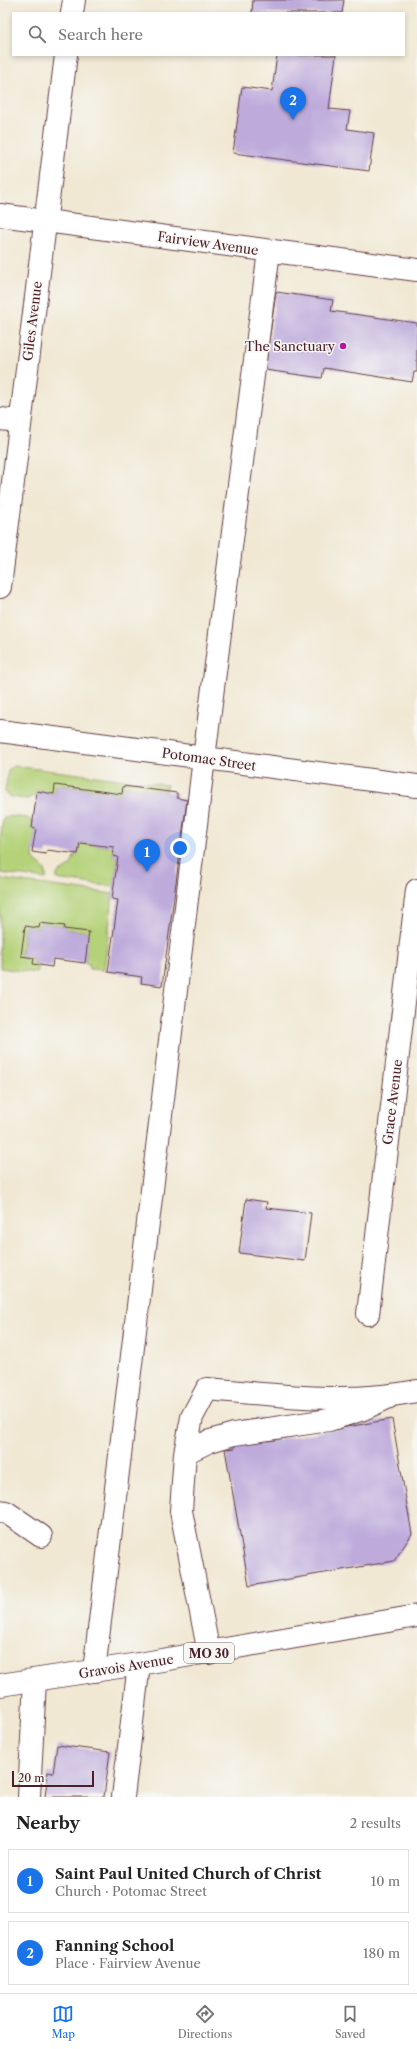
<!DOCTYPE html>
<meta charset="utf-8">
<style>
:root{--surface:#fff;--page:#f2f2f2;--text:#222;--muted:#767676;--line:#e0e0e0;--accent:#1a73e8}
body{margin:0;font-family:"Libre Caslon Text",serif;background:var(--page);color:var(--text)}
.scale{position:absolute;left:12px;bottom:10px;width:82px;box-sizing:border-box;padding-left:4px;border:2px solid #4a1f2b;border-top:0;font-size:11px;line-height:14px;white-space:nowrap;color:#4a1f2b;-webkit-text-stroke:3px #f6f6f2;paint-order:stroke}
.you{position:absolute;left:180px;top:848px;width:14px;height:14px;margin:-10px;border:3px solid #fff;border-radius:50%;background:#1a73e8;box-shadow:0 0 0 6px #1a73e833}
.badge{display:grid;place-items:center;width:26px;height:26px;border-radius:50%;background:var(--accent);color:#fff;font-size:13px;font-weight:700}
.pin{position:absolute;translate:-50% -33px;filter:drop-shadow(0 1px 2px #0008)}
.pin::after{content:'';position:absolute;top:21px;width:14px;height:12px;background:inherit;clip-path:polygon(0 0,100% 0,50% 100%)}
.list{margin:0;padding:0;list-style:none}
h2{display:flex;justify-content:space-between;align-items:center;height:52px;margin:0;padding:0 16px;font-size:17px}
h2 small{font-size:13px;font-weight:400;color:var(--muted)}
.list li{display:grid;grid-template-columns:26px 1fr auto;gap:12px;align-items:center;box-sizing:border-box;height:64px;margin:0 8px 8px;padding:0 8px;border:1px solid var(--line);border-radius:0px}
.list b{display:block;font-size:15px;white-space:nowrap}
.list p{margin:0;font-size:13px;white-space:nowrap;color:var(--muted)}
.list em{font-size:13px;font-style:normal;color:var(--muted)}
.icon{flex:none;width:22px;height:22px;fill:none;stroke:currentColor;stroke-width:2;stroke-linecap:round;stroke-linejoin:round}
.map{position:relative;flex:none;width:417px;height:1797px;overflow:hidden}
.search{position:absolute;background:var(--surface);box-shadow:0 2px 6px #0003;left:12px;right:12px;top:12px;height:44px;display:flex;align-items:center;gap:10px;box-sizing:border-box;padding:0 14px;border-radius:0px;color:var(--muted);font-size:15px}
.sheet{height:196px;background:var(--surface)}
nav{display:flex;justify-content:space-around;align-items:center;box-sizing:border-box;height:56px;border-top:1px solid var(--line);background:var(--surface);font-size:11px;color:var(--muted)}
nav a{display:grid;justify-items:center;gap:2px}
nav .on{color:var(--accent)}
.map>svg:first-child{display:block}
.green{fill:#b5d279;stroke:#807852}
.building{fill:#beabdc}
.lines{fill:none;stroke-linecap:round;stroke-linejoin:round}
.minor-casing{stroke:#633d44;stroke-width:24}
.major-casing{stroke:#633d44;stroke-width:24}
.minor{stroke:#fff;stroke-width:22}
.major{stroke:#fff;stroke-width:22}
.poi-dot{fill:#b5179e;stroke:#f6f6f2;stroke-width:1.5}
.labels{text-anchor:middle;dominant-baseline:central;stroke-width:3;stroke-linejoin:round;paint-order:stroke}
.shield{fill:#f6f6f2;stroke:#7e6067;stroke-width:1}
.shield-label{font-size:12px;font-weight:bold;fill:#4a1f2b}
.street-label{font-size:13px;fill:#4a1f2b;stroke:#f6f6f2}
.poi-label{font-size:13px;fill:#4a1f2b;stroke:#f6f6f2;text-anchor:end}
</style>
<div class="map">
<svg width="417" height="1797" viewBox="0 0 417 1797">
<rect width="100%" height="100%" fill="#f6f6f2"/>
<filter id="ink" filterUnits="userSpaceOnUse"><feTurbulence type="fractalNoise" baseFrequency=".025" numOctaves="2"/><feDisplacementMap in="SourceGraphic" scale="8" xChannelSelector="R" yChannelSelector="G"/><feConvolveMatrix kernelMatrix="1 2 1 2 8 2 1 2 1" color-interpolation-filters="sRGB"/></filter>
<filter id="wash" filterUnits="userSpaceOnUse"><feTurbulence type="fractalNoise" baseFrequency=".012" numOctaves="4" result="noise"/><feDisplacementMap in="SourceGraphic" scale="16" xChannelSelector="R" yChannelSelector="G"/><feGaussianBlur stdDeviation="0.9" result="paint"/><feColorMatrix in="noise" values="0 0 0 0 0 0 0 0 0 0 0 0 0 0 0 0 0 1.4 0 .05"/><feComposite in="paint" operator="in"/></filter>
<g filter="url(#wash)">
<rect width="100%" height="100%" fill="#f1e8d3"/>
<path class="green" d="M14 766 167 785 166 792 124 786 122 794 55 785 54 794 37 791 36 797 33 796 28 799 11 797 5 792 8 770Z
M8 816 27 818 33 822 32 828 36 829 33 858C39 867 48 866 46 879L0 873V840L3 819Z
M80 843 114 847 113 856 118 857 114 887 57 879V874L71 865 75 854H78Z
M0 879 113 894 104 970 89 969 90 964 85 963 88 932 64 929V926L40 923 39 928 25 926 21 955 34 958 33 964 38 965 37 973 0 968Z"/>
<g id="blocks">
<path class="building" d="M253 0H344L342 13H252Z
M277 55H336L329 109 350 111 347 129 374 133 369 171 233 153 242 87 272 91Z
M276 292 333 300 331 311 417 323V372H414L412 382 324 368 322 378 265 370Z
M55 785 122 794 123 786 177 793V798L187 800 162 986 141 983 142 977 108 972 118 900 112 899 118 857 113 856 114 847 80 843 78 854 47 850 46 854 32 852 36 829 32 828 37 791 54 794Z
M40 923 65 926 64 929 89 932 85 963 53 959 52 967 33 964 34 958 21 956 25 926 39 928Z
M246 1199 267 1202 266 1208 311 1213 305 1261 239 1253Z
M263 1418 268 1441 392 1419 412 1534 394 1561 249 1586 225 1449 235 1448 231 1423Z
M57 1745 110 1752 104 1797H45L48 1772 53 1773Z"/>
</g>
</g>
<g filter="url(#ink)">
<use href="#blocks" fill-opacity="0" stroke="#633d44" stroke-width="1"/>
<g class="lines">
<defs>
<path id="minor" d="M72 13 74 0
M0 215 417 270
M0 419 20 421
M0 587 66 55
M0 731 417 786
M368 1314 417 890
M185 1453 192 1417 207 1389C279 1395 345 1405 417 1391
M0 1511 6 1512 41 1536
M209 1653 181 1511 185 1453 210 1441 234 1434 329 1420 363 1409 389 1397
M94 1671 204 758 269 251
M29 1797 35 1680
M123 1797 139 1664"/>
<path id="major" d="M0 1685 139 1664 417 1616"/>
</defs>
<use href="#minor" class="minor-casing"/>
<use href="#major" class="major-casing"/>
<use href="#minor" class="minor"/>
<use href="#major" class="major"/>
</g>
</g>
<circle class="poi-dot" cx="343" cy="346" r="4"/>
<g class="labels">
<rect class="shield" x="184" y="1643" width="50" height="20" rx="3"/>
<g class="shield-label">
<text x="209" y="1653">MO 30</text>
</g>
<g class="street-label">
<text transform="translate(208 243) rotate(8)">Fairview Avenue</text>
<text transform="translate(32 321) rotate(-83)">Giles Avenue</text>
<text transform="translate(209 759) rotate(8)">Potomac Street</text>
<text transform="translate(392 1102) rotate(-83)">Grace Avenue</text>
<text transform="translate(126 1666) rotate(-9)">Gravois Avenue</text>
</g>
<g class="poi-label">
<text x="335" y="346">The Sanctuary</text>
</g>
</g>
</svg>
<div class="scale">20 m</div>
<div class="you"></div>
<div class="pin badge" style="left:147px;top:872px">1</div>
<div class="pin badge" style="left:293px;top:120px">2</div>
<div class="search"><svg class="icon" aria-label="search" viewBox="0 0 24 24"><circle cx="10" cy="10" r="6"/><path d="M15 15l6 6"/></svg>Search here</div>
</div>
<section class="sheet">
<h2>Nearby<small>2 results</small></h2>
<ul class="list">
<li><span class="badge">1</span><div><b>Saint Paul United Church of Christ</b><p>Church · Potomac Street</p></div><em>10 m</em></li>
<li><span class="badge">2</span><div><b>Fanning School</b><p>Place · Fairview Avenue</p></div><em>180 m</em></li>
</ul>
</section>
<nav>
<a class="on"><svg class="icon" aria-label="map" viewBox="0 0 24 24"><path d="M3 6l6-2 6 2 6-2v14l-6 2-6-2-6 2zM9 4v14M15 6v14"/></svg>Map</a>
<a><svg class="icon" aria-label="directions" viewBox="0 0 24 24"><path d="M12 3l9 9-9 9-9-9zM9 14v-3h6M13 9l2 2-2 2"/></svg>Directions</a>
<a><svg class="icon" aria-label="saved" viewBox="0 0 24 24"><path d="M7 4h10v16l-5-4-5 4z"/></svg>Saved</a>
</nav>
